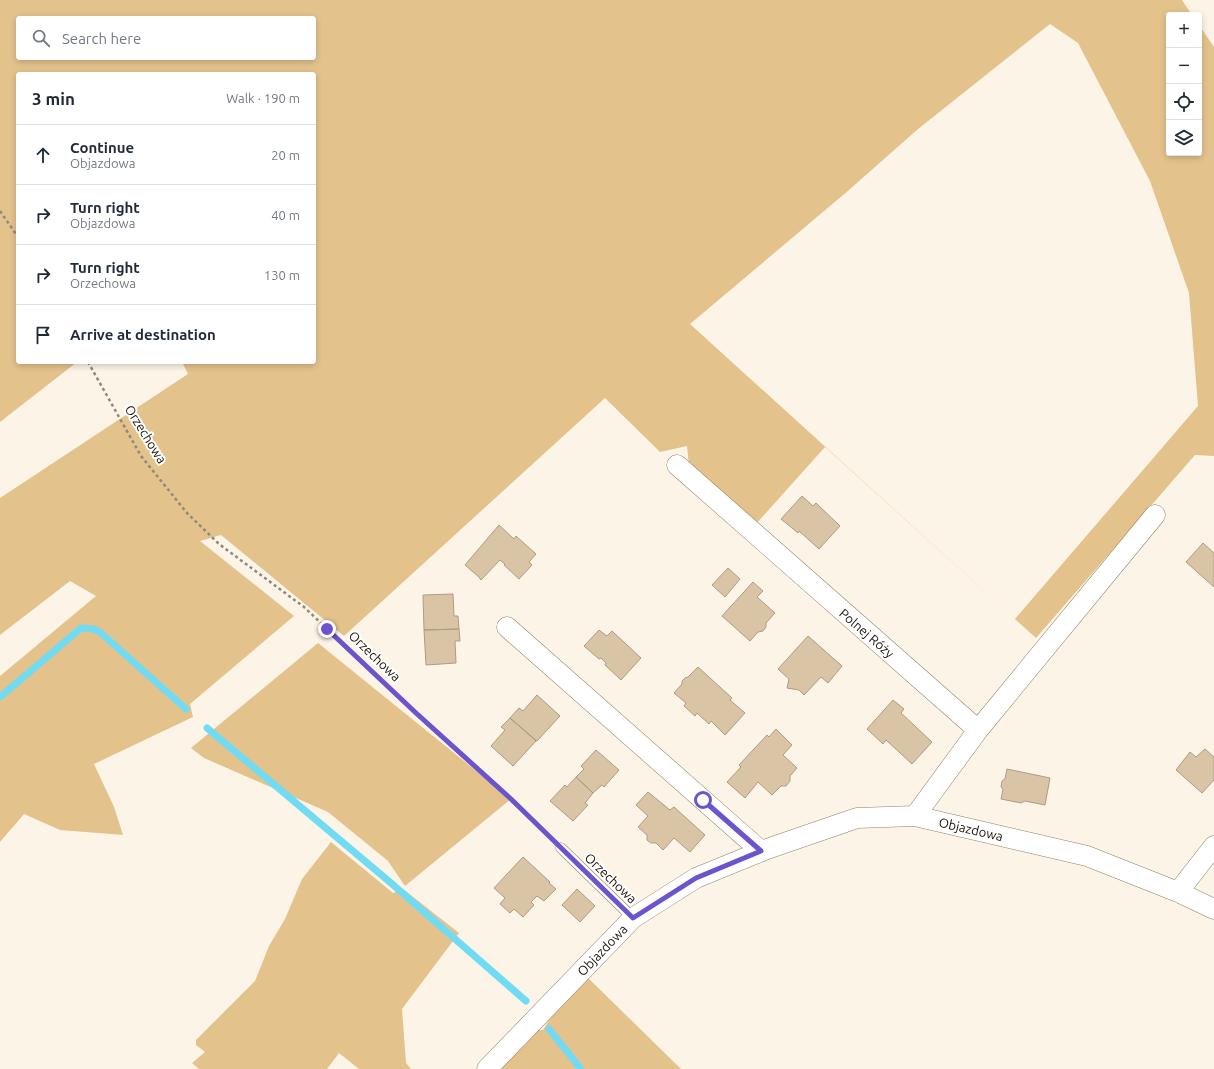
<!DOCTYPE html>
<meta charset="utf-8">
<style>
:root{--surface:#fff;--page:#f2f2f3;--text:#1f2937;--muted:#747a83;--line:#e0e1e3}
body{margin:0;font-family:Ubuntu,sans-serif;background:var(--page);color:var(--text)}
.controls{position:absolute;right:12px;top:12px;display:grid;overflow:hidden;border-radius:4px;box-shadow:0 2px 6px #0003}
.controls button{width:36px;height:36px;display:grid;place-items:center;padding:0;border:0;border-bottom:1px solid var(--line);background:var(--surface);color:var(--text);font:20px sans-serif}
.stop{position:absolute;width:12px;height:12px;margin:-9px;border:3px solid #6b54cd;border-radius:50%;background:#fff}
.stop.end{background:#6b54cd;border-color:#fff;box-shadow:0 1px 4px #0008}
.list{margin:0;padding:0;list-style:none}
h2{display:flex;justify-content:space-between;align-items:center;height:52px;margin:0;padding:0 16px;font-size:17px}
h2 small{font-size:13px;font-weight:400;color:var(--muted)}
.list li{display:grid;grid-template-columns:26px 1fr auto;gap:12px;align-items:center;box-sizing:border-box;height:60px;padding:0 16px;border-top:1px solid var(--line)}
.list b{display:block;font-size:15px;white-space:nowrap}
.list p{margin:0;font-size:13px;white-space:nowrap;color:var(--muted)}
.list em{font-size:13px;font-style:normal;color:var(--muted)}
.icon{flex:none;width:22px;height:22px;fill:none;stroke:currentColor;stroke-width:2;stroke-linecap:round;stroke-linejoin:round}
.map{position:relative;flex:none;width:1214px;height:1069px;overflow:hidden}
.search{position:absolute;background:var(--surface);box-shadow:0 2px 6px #0003;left:16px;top:16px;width:300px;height:44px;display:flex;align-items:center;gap:10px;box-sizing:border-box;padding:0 14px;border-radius:4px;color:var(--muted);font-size:15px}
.panel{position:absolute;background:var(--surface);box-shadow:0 2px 6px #0003;left:16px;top:72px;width:300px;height:292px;border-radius:4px}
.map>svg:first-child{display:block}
.green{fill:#e3c28c;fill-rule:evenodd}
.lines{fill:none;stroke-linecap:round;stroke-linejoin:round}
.stream{stroke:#72dbf4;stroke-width:7}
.building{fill:#d9c5a6;stroke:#af9c7e}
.lane-casing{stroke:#948164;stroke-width:11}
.street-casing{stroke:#948164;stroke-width:21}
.path{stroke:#90887c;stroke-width:2.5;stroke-dasharray:3 3;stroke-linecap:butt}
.lane{stroke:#fff;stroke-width:10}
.street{stroke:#fff;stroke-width:20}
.route{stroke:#6b54cd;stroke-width:5}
.labels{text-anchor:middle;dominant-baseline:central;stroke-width:4;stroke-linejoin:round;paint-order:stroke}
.street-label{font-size:13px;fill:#191207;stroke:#fff}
</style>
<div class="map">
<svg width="1214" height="1069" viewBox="0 0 1214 1069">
<rect width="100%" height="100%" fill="#fcf4e7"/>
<path class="green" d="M0 0H1182L1192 15H1169V153H1199V25L1214 47V456L1195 455 1036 638 825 447 756 524 689 465 687 446 660 452 605 398 344 636 221 535 200 541 294 616 190 704 193 717 94 764 114 807 123 835 60 830 24 814 0 842V676L96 596 70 581 0 635V498L188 374 182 362H314V74H18V362H77L0 422ZM18 18H314V58H18ZM1050 24 1078 43 1150 181 1189 293 1198 406 1015 619 690 324 849 190 918 129Z
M318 643 511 799 405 886 388 861 328 812 204 758 191 748Z
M331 842 393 893 403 889 459 933 402 1009 406 1063 411 1069H359L339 1053 327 1069H199L192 1063 205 1052 196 1045V1040L255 981 269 946 285 919 302 879Z
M580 970 681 1069H498L534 1030H543Z"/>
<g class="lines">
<path class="stream" d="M0 697 81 628 94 629 101 633 186 709
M207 728 391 883 526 1001
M549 1029 581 1069"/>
</g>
<path class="building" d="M802 496 813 506 816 503 840 526 819 549 799 531 798 533 781 519Z
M499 525 514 539 516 536 536 554 529 562 532 565 519 579 504 565 505 564 500 560 481 580 480 579V578L465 565Z
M1203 543 1214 553V587L1186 562Z
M728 568 740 579 725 597 712 585Z
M753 582 763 591 757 597 775 613 766 623V627L763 631 758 632 750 641 722 616Z
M453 594 454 616H458L459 629 424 630 423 595Z
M459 629 460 641H455L456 663 426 665 424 630Z
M599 630 607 636 612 631 641 658 621 680 605 665 606 663 601 658 599 659 584 646Z
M808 636 842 666 828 683 821 677 804 695 799 690 787 688 789 679 778 669Z
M698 667 732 698 730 700 745 713 725 735 711 721 709 724 697 713 695 716 684 706 686 703 674 693 682 684V681L685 678 688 677Z
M537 695 560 716 537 741 510 718 519 708 523 711Z
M893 700 904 709 901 713 932 742 912 764 886 740 883 744 867 729Z
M510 718 536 741 513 766 491 746 505 730 501 727Z
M776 729 792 745 783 755 797 768 790 776V781L786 786H781L772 795 758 782 745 798 727 782 741 767 739 765 767 735 769 737Z
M1205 749 1214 757V780L1202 793 1176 770 1190 752 1196 757Z
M596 750 619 770 604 787 602 785 593 793 576 777 584 769 581 766Z
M1007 769 1050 778 1045 805 1025 801 1021 803 1001 799 1003 789 1001 787 1002 781 1005 779Z
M576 777 593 793 585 803 588 805 573 821 550 801 565 785 567 787Z
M648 792 670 810 674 807 705 835 690 852 674 838 663 850 656 843H651L647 840V835L638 827 648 816 636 805Z
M523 857 550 882 549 883 556 889 544 901 537 896 531 902 534 905 523 917 514 909 510 913 500 904 505 898 494 888Z
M577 889 595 906 580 922 562 905Z"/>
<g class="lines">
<defs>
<path id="lane" d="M561 848 633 918"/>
<path id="street" d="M677 465 978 730 915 816
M507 627 761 851
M978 730 1155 515
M1178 892 1214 846
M487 1069 633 918 696 878 767 849 857 818 915 816 1087 856 1178 892 1214 909"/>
</defs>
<use href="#lane" class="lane-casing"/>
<use href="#street" class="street-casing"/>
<path class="path" d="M0 211 18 237
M88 362 141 456 187 513 219 544 304 607 416 713 511 799 551 838"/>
<use href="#lane" class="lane"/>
<use href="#street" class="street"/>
</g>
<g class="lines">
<path class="route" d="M327 629 416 713 511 799 633 918 696 878 761 851 703 800"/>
</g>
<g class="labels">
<g class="street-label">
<text transform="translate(146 434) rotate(58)">Orzechowa</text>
<text transform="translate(867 633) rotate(41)">Polnej Róży</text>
<text transform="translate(375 656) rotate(44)">Orzechowa</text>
<text transform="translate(971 829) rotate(13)">Objazdowa</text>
<text transform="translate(611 878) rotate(44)">Orzechowa</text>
<text transform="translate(602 950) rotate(-46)">Objazdowa</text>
</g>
</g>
</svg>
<div class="controls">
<button>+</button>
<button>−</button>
<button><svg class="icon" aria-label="locate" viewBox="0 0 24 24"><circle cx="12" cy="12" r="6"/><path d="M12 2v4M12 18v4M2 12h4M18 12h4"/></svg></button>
<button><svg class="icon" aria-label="layers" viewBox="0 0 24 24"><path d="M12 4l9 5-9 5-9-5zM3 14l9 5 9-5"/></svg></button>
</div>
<div class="stop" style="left:703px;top:800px"></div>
<div class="stop end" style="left:327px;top:629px"></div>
<div class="search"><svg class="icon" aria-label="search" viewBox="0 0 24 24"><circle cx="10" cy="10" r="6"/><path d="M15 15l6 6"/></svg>Search here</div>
<section class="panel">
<h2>3 min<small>Walk · 190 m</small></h2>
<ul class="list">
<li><svg class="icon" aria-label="ahead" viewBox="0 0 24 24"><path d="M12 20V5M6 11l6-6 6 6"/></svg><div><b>Continue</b><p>Objazdowa</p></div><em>20 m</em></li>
<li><svg class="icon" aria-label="right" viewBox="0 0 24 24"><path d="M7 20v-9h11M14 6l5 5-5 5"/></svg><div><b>Turn right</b><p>Objazdowa</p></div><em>40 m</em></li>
<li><svg class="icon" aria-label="right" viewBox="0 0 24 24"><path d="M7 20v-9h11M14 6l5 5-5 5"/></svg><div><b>Turn right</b><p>Orzechowa</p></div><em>130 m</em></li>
<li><svg class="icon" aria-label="arrive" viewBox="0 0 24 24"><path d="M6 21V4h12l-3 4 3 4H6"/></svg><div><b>Arrive at destination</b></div></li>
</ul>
</section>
</div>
